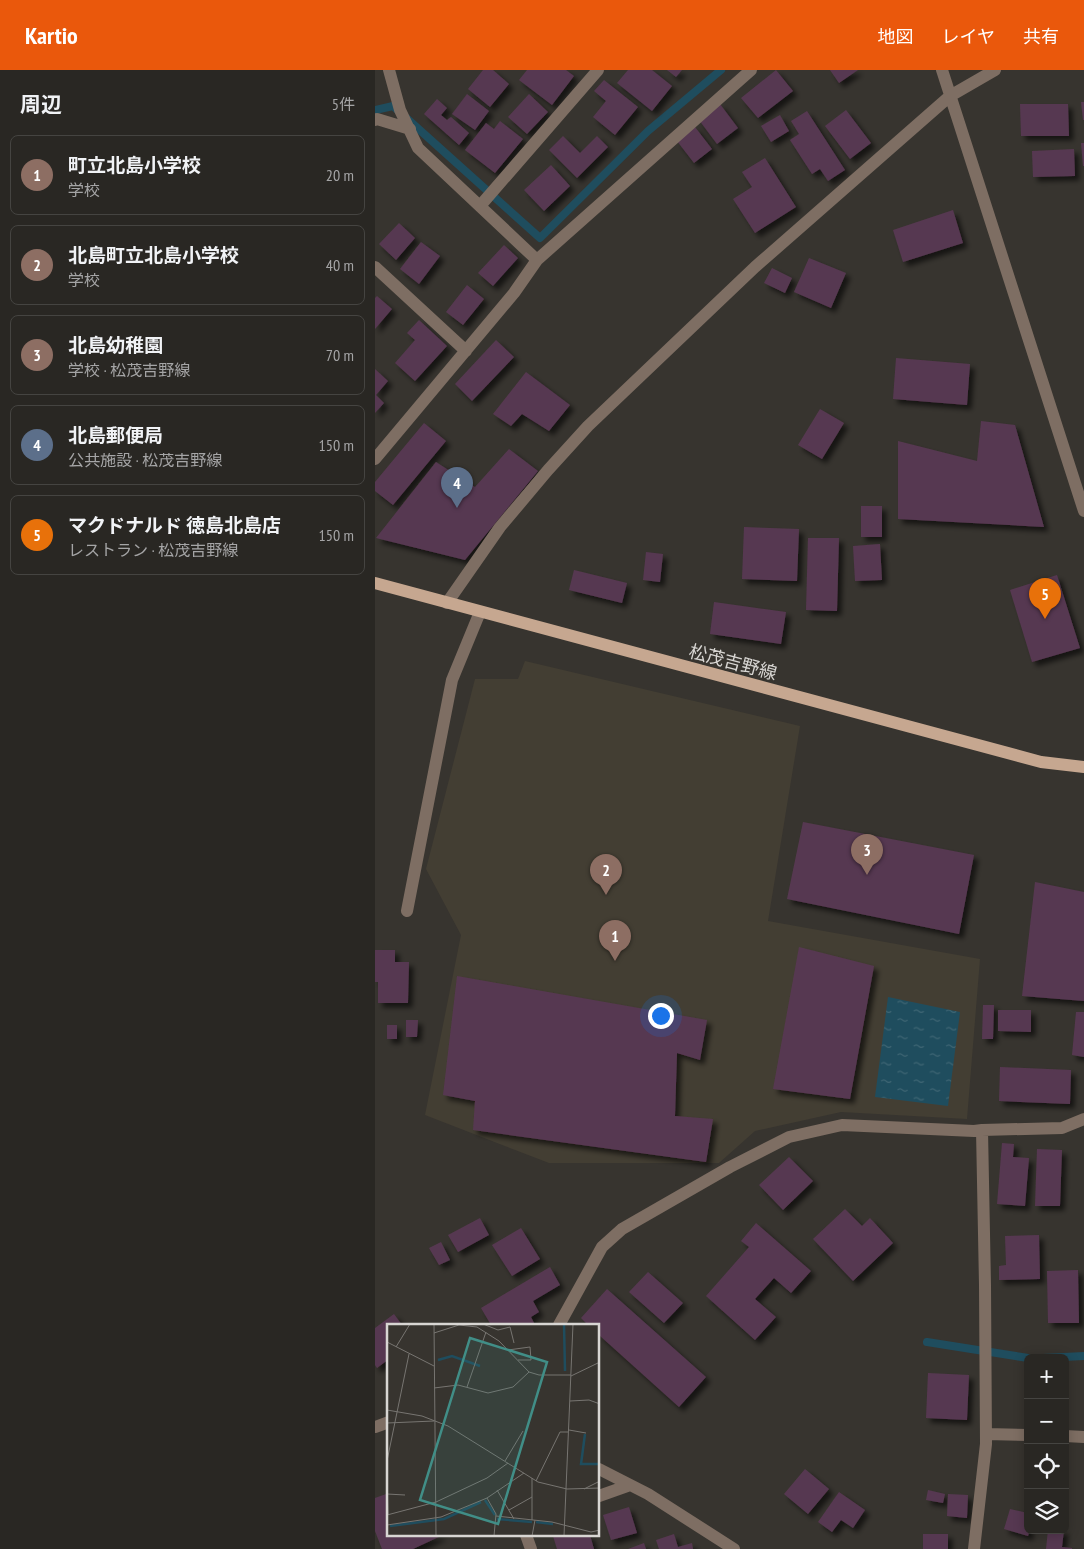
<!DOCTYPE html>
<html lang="ja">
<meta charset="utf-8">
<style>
:root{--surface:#292723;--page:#353330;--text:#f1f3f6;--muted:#a5a5a6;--line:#454441;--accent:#ea580c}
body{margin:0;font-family:"PT Sans Narrow","Noto Sans JP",sans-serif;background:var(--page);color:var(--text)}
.controls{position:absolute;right:15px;bottom:15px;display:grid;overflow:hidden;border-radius:8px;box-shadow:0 2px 12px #0003}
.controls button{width:45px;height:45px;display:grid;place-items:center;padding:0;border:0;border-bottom:1px solid var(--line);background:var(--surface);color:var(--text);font:25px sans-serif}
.you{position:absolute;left:285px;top:945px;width:18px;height:18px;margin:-12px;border:4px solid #fff;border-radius:50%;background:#1a73e8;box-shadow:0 0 0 8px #1a73e833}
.badge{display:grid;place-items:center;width:32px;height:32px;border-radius:50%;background:var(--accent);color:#fff;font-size:16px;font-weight:700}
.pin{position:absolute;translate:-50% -41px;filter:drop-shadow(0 1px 2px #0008)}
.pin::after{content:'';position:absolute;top:26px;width:18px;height:15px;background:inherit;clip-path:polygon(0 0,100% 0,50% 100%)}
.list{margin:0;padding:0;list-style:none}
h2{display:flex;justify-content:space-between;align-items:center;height:65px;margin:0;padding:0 20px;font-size:21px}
h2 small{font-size:16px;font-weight:400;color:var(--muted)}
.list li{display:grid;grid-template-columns:32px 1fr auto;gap:15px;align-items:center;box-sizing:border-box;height:80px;margin:0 10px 10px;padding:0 10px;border:1px solid var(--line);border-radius:8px}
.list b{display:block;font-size:19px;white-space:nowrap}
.list p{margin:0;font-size:16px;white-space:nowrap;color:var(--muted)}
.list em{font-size:16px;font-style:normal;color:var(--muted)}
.icon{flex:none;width:28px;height:28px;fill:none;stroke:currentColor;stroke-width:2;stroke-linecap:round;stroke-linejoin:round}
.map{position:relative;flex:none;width:709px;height:1479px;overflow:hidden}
header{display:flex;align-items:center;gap:30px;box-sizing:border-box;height:70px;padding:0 25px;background:var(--accent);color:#fff}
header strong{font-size:24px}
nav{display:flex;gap:28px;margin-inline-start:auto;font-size:18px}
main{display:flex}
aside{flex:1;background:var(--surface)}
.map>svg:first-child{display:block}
.built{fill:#433e33}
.water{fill:url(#water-ripples)}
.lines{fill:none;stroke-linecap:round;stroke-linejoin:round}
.stream{stroke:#1f4d5e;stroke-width:8}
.building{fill:#573851;filter:url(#shadow)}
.minor{stroke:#7e6e63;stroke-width:12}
.major{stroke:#c6a790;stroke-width:12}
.labels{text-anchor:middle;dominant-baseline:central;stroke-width:4;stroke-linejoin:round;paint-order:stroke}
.street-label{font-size:18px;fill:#d8d6d3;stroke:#37342f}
.inset-river{fill:none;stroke:#1f4d5e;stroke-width:2.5}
.inset-road{fill:none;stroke:#777571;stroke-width:1}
.view{fill:#418e87;fill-opacity:0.15;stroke:#418e87;stroke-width:2.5}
.inset-edge{fill:none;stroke:#d8d6d3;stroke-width:2.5}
</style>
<header>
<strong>Kartio</strong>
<nav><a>地図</a><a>レイヤ</a><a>共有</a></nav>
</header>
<main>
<aside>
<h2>周辺<small>5件</small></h2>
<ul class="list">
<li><span class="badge" style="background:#8d6e63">1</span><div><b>町立北島小学校</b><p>学校</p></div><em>20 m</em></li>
<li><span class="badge" style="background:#8d6e63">2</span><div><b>北島町立北島小学校</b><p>学校</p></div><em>40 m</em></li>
<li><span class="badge" style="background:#8d6e63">3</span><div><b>北島幼稚園</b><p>学校 · 松茂吉野線</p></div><em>70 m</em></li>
<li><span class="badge" style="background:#5c6f8a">4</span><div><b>北島郵便局</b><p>公共施設 · 松茂吉野線</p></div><em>150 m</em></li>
<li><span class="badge" style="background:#e8710a">5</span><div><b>マクドナルド 徳島北島店</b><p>レストラン · 松茂吉野線</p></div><em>150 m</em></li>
</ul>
</aside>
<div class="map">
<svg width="709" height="1479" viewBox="0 0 709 1479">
<defs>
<pattern id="water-ripples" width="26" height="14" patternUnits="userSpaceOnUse" patternTransform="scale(1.25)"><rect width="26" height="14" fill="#1f4d5e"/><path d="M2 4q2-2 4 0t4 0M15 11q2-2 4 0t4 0" fill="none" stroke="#3f6674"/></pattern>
<filter id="shadow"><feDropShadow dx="4.5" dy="4.5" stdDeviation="2.5" flood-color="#0009"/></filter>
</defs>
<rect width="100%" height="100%" fill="#37342f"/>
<path class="built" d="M150 591 425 656 393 851 605 889 592 1049 466 1042 380 1061 344 1093H174L50 1045 86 865 51 799 100 609H143Z"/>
<path class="water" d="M513 927 585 942 573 1036 500 1027Z"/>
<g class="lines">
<path class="stream" d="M0 40 18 36 165 168 273 61 346 0
M552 1272 653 1288
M668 1288 709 1286"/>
</g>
<path class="building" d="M108 0H118L134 14 115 37 93 19Z
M152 0H191L199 6 177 35 144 10Z
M253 0H277L297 16 277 41 242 13Z
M292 0H307L301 7Z
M401 0 418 21 383 48 366 28Z
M455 0H483L464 13Z
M229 10 263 37 240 65 218 47 231 31 219 21Z
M92 24 114 41 100 60 77 44Z
M154 24 173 42 152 64 133 47Z
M62 29 72 38 66 45 72 50 76 47 94 63 84 75 49 44Z
M706 32H709V50H708Z
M345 34 363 58 342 74 324 50Z
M645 34H693L694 66H646Z
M471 40 496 73 475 89 450 56Z
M432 41 470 100 453 111 445 99 437 104 415 70 424 64 416 51Z
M405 45 414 61 396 72 386 56Z
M125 51 148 69 120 103 90 80 111 53 119 59Z
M320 57 337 79 319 93 302 71Z
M188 66 205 83 222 66 233 77 202 108 174 80Z
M706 73H709V96H708Z
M699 79 700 106 658 107 657 81Z
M390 88 421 137 380 163 358 129 377 117 367 102Z
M176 95 195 116 169 141 149 120Z
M578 140 588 173 528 192 518 160Z
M24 153 40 168 21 190 4 174Z
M46 172 65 186 44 214 25 199Z
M129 175 143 188 118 216 103 203Z
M434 188 471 203 456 238 419 222Z
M397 198 417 208 410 223 389 213Z
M92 215 109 229 88 255 71 242Z
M2 226 17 239 0 259V228Z
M44 250 72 276 40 311 20 293 40 270 32 263Z
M121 270 139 287 97 331 80 314Z
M521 288 595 294 592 335 518 329Z
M0 299 13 311 1 325 9 333 0 343Z
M151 302 195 335 174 361 147 344 136 356 118 344Z
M445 339 469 353 447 389 423 375Z
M606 351 640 355 669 457 523 449V371L602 391Z
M49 353 71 371 18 435 0 421V412Z
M134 379 163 401 90 490 1 468 61 392 100 417Z
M486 436H507V467H486Z
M369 457 424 459 422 511 367 509Z
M433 468H464L462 541 431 540Z
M505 474 507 510 480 511 478 476Z
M271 482 288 484 285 512 268 510Z
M199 500 252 513 247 533 194 520Z
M682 505 705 578 657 592 635 520Z
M339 532 411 542 406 574 335 564Z
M428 752 599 785 584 864 412 829Z
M660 812 709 822V931L647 926Z
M424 877 499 896 475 1029 398 1019Z
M0 880H20V892H34L33 933H3V912H0Z
M82 906 332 950 325 990 302 983 300 1046 338 1049 331 1092 98 1060 100 1031 68 1025Z
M608 935H619L618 969H607Z
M623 940H656V962L623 961Z
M701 942H709V987L697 985Z
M31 950H43L42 967H31Z
M12 955H22V969H12Z
M625 997 696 1000 695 1034 624 1031Z
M627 1073 639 1074 638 1087 654 1088 650 1136 622 1134Z
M662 1079 687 1080 685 1136H660Z
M414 1087 438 1111 408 1140 384 1115Z
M470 1139 487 1156 495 1148 518 1173 478 1211 438 1169Z
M105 1148 114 1165 83 1182 73 1165Z
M381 1153 436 1201 416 1223 399 1208 380 1229 401 1247 380 1270 331 1226 374 1177 366 1171Z
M146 1158 165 1189 137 1206 117 1175Z
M664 1165 665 1209 624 1210V1196L631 1195 630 1166Z
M66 1172 75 1190 64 1195 54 1178Z
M175 1197 185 1215 158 1231 164 1242 156 1247 160 1255H116L106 1238Z
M703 1200 704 1253H673L672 1201Z
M273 1202 308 1233 289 1253 254 1222Z
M232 1219 331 1307 304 1337 224 1265V1255H213L206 1248Z
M19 1244 27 1255H14V1289L2 1298 0 1295V1258Z
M553 1303 594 1305 592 1350 551 1348Z
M430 1399 454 1419 433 1444 409 1424Z
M553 1420 570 1424 568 1433 551 1430Z
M464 1422 490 1440 478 1458 466 1450 457 1462 443 1452Z
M14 1423V1465H68L38 1479H7L0 1461V1428Z
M573 1424 593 1425 592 1448 572 1446Z
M254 1437 262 1463 236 1470 228 1445Z
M635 1439 653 1443V1460H655L653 1466 629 1459Z
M673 1460H689L687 1477 697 1478V1479H671Z
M299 1464 303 1477 317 1473 318 1479H284L281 1470Z
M548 1464H573V1479H548Z
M180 1465H215L219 1479H182L178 1466Z
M269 1473 271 1479H253Z"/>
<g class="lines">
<path class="minor" d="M567 0 709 441
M0 50 2 49 35 59
M105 136 223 0
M162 190 376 0
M0 197 91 281
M0 389 139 223 162 190 43 78 25 40 14 0
M72 533 125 457 173 400 213 356 380 197 575 26 620 0
M32 841 77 610 105 542
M184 1255 227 1177 247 1159 355 1097 414 1067 467 1055 599 1061 607 1060 687 1058 709 1049
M0 1357 14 1352
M611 1364 653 1365
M690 1366 709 1367
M224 1399 273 1424 359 1479
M224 1426 255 1415
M151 1465 156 1479
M599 1479 611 1374 610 1215 607 1060"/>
<path class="major" d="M0 513 666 692 709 697"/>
</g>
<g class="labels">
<g class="street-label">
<text transform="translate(358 592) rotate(15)">松茂吉野線</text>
</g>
</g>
<g transform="translate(12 1254)">
<rect width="212" height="212" fill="#37342f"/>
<path class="inset-river" d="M177 0 178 47M51 36 65 32 93 42M198 110 194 140H213M98 176 108 191M110 195 145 198M149 198 166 200M3 202 57 195 94 178"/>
<path class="inset-road" d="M47 0 49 212M96 0 111 6 123 3 127 19M47 9 72 1 90 3 112 17 142 48 152 51H184M0 18 47 42M9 23 23 0M121 26 143 23 144 36H131M184 52 213 38M80 63 99 8M47 64 71 61 101 69 126 63 142 48M183 77 202 76 213 80M0 86 35 92 61 102 151 158 180 165 213 164M0 99 47 97M182 106 199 109M0 137 22 30M118 137 136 107M145 154V196M0 156 1 191M149 157 173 108H181M197 165 213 157M110 166 127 195M0 170 18 171M122 186 145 173M0 191 49 178 100 154 121 139M109 192 165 198 204 208 213 206M0 201 54 193 100 174M107 212 109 190 100 174 137 149M145 212 148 196M177 212 186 0"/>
<path class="view" d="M83 14 160 38 111 200 33 176Z"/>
<rect width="212" height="212" class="inset-edge"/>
</g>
</svg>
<div class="controls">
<button>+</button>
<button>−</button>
<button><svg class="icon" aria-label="locate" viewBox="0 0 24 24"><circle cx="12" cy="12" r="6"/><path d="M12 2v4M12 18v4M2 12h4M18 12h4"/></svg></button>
<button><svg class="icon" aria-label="layers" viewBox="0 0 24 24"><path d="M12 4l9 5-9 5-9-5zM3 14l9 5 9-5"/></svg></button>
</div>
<div class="you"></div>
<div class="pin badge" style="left:240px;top:891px;background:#8d6e63">1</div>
<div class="pin badge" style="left:231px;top:825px;background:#8d6e63">2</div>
<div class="pin badge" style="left:492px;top:805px;background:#8d6e63">3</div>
<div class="pin badge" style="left:82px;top:438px;background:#5c6f8a">4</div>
<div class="pin badge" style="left:670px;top:549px;background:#e8710a">5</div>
</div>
</main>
